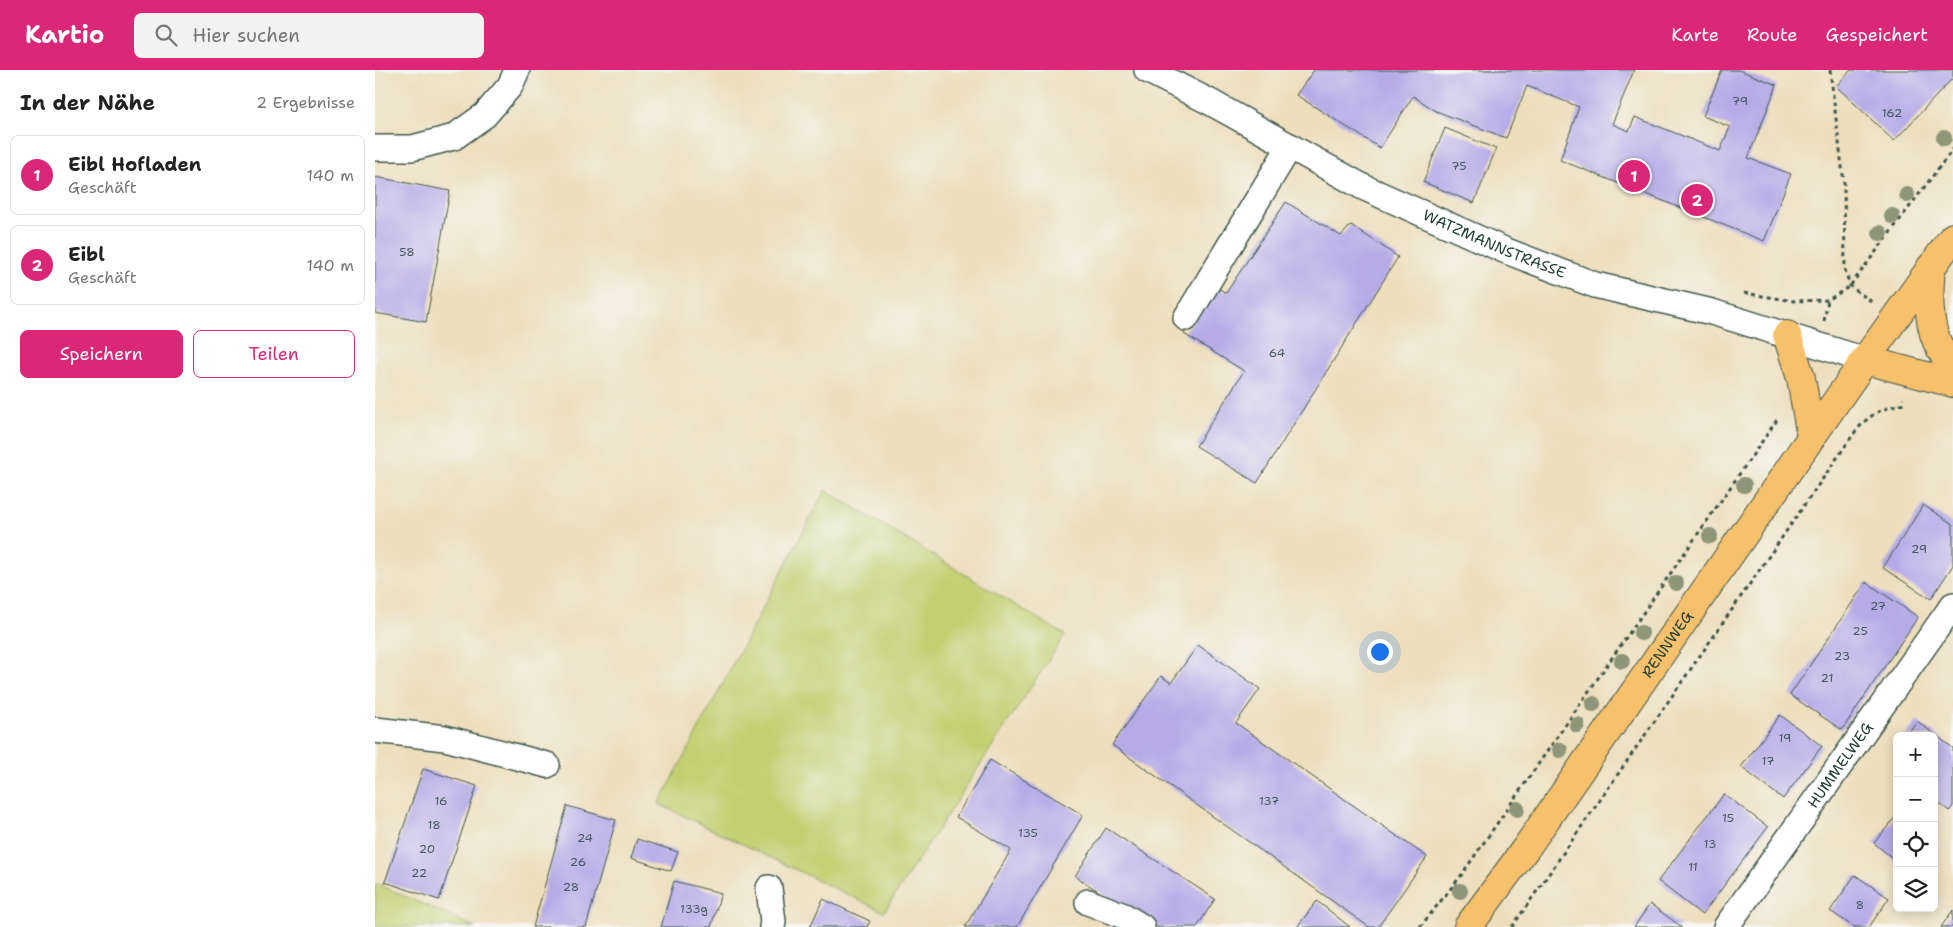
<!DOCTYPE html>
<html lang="de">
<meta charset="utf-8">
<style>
:root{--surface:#fff;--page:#f2f2f2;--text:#222;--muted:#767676;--line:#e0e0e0;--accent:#db2777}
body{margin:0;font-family:"Shantell Sans",sans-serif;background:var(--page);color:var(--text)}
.controls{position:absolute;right:15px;bottom:15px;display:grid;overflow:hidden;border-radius:8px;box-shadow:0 2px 12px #0003}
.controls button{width:45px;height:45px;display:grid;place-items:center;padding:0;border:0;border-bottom:1px solid var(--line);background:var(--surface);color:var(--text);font:25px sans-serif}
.you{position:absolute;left:1004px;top:581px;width:18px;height:18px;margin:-12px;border:4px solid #fff;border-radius:50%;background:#1a73e8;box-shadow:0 0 0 8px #1a73e833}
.badge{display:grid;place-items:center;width:32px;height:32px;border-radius:50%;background:var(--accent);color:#fff;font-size:16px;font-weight:700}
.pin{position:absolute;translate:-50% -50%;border:2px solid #fff;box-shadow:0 1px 5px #0006}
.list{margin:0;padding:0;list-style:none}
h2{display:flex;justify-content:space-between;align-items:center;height:65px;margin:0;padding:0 20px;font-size:21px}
h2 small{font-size:16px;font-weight:400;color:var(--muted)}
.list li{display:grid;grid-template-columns:32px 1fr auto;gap:15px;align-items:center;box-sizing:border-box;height:80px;margin:0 10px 10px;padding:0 10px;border:1px solid var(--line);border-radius:8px}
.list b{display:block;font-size:19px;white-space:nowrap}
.list p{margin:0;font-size:16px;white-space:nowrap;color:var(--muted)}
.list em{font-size:16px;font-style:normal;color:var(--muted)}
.actions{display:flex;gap:10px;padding:15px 20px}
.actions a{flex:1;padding:11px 0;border:1px solid var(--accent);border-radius:8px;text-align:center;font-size:18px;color:var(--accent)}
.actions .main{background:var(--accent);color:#fff}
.icon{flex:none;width:28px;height:28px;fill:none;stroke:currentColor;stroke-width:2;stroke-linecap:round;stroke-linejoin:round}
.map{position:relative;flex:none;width:1578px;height:857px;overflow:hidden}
header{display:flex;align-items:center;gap:30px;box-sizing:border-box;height:70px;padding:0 25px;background:var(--accent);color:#fff}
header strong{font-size:24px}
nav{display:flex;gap:28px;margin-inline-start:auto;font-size:18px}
.search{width:350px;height:45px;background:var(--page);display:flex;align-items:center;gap:12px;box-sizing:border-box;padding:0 18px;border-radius:8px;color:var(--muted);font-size:19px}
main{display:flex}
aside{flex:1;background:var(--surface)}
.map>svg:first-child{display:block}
.green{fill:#c3d072;stroke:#718653}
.building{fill:#b6abe7}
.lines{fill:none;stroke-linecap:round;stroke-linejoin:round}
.minor-casing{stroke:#3e5548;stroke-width:28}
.major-casing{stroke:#3e5548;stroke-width:30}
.path{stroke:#3e5548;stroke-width:3;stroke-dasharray:4 4;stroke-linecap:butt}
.minor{stroke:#fff;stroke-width:25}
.major{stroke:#f7c06c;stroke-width:28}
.tree{fill:#8e9578}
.labels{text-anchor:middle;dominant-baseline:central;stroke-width:4;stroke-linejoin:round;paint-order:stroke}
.number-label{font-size:12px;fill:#455861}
.street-label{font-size:15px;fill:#1f3d34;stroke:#f6f6f2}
</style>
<header>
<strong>Kartio</strong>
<div class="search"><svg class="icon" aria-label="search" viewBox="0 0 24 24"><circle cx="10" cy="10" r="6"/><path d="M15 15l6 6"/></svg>Hier suchen</div>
<nav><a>Karte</a><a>Route</a><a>Gespeichert</a></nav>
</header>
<main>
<aside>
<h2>In der Nähe<small>2 Ergebnisse</small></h2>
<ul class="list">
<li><span class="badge">1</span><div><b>Eibl Hofladen</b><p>Geschäft</p></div><em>140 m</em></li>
<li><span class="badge">2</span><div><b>Eibl</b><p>Geschäft</p></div><em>140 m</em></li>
</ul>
<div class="actions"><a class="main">Speichern</a><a>Teilen</a></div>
</aside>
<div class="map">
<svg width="1578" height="857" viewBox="0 0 1578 857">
<rect width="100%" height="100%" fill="#f6f6f2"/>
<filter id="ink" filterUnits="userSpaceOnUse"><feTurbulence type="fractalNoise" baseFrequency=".02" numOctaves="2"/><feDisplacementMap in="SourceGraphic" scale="10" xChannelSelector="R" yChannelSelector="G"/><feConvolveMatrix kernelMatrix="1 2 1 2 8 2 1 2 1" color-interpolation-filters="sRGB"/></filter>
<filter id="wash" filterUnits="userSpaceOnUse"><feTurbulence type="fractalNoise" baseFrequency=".0096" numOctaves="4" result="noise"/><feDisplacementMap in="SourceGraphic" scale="20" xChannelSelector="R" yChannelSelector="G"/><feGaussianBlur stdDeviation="1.12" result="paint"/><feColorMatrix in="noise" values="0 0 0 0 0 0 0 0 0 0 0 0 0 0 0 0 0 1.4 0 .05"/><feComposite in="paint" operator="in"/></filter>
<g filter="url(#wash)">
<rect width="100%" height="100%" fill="#eddebc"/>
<path class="green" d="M450 420 690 565 509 842 284 734Z
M0 813 100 857H0Z"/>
<g id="blocks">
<path class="building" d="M939 0H1259L1237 54 1254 61 1260 47 1345 81 1355 57 1328 46 1347 0H1364L1402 15 1373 88 1416 104 1389 171 1185 90 1204 37 1152 16 1131 68 1061 41 1038 26 1005 78 921 25Z
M1476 0H1578V8L1519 71 1461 16Z
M1070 58 1121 79 1099 133 1048 112Z
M0 107 75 121 51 252 0 243Z
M911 132 966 166 976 155 1023 187 882 413 821 376 869 301 809 264 840 216 851 223Z
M1548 435 1578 454V495L1556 529 1508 498Z
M1491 512 1543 547 1467 660 1415 625Z
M823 575 885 619 861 653 1052 787 1003 857H994L737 675 786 606 796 613Z
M1405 645 1447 676 1408 729 1366 697Z
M1542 651 1578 678V736L1574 741 1559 729V666H1531Z
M615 690 708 745 642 857H590L636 780 581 747Z
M48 699 102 716 64 830 10 812Z
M1349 724 1393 757 1327 845 1283 811Z
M192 736 241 750 211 857H158Z
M1522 745V792L1499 773Z
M731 758 840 829 822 857H778L700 806Z
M262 769 303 782 296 801 256 788Z
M1480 805 1514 828 1494 857H1479L1455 841Z
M299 811 346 823 336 857H286Z
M448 829 495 851 492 857H435Z
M942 831 975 857H922Z
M1275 834 1307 857H1259Z
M1578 840V857H1566Z"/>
</g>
</g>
<g filter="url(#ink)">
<use href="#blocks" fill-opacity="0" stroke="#3e5548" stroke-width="1"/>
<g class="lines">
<defs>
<g id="minor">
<path id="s1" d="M772 0 835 32 988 117 1129 180 1220 215 1337 242 1490 290"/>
<path d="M0 78H37L79 67 110 45 135 16 142 0"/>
<path d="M811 248 915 76"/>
<path d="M0 660 70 668 172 695"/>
<path d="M394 818 398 852 397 857"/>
<path d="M713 832 749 846 767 857"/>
<path id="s2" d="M1351 857 1578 535"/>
</g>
<g id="major">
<path d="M1556 197C1554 221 1552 249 1562 272 1566 281 1573 291 1578 300"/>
<path d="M1412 265 1426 308 1436 367"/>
<path d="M1490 290 1578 313"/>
<path id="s3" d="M1093 857 1151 778 1490 290 1578 167"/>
</g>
</defs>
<use href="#minor" class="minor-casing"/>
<use href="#major" class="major-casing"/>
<path class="path" d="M1455 0 1469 113 1470 200 1475 216 1497 232
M1369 223 1419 231 1453 230 1475 216 1578 79
M1449 251 1453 230
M1045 857 1085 807 1404 347
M1137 857 1480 362C1495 344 1505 339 1527 334L1528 328"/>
<use href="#minor" class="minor"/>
<use href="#major" class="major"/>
</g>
<g class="tree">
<circle cx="1569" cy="68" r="8"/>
<circle cx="1532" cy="125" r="8"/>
<circle cx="1517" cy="146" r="8"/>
<circle cx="1505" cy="163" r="8"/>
<circle cx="1369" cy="415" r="8"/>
<circle cx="1335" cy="466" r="8"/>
<circle cx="1301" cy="513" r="8"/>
<circle cx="1266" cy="563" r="8"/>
<circle cx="1247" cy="591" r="8"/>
<circle cx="1218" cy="634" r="8"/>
<circle cx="1202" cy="655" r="8"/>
<circle cx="1185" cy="680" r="8"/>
<circle cx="1142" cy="739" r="8"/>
<circle cx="1085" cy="821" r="8"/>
</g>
</g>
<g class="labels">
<g class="number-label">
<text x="1365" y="31">79</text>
<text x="1517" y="43">162</text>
<text x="1084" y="96">75</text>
<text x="32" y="182">58</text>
<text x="902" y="283">64</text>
<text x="1544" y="479">29</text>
<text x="1503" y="536">27</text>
<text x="1485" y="561">25</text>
<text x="1467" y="586">23</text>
<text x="1452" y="608">21</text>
<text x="1410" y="668">19</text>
<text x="1393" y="691">17</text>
<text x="66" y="731">16</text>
<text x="894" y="731">137</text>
<text x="1353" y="748">15</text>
<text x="59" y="755">18</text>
<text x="653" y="763">135</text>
<text x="210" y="768">24</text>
<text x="1335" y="774">13</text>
<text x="52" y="779">20</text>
<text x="203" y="792">26</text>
<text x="1318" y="797">11</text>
<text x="44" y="803">22</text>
<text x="196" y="817">28</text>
<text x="1485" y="835">8</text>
<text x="319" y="839">133g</text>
</g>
<g class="street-label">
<text stroke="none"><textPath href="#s1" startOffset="389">WATZMANNSTRASSE</textPath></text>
<text stroke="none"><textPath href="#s3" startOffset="346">RENNWEG</textPath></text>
<text stroke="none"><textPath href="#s2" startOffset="198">HUMMELWEG</textPath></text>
</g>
</g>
</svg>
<div class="controls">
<button>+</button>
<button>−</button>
<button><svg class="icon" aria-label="locate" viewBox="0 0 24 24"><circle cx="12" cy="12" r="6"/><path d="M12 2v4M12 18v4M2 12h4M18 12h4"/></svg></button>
<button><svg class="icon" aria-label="layers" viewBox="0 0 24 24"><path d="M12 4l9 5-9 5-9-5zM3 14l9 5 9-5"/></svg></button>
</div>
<div class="you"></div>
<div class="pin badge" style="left:1259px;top:106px">1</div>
<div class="pin badge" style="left:1322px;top:130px">2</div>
</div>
</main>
